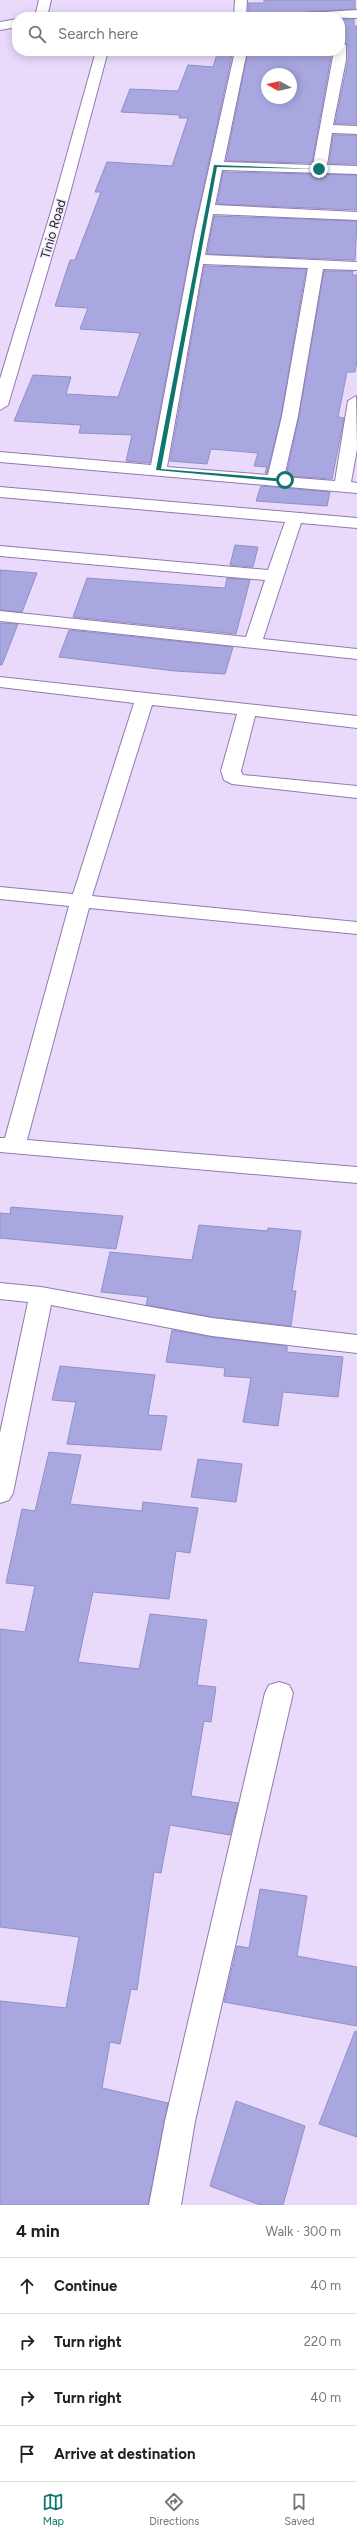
<!DOCTYPE html>
<meta charset="utf-8">
<style>
:root{--surface:#fff;--page:#f6f6f6;--text:#202124;--muted:#757577;--line:#e0e0e0;--accent:#0f766e}
body{margin:0;font-family:Figtree,sans-serif;background:var(--page);color:var(--text)}
.compass{position:absolute;left:261px;top:68px;width:36px;height:36px;border-radius:50%;background:var(--surface);box-shadow:0 2px 10px #0003;rotate:278deg}
.stop{position:absolute;width:12px;height:12px;margin:-9px;border:3px solid #0f766e;border-radius:50%;background:#fff}
.stop.end{background:#0f766e;border-color:#fff;box-shadow:0 1px 4px #0008}
.list{margin:0;padding:0;list-style:none}
h2{display:flex;justify-content:space-between;align-items:center;height:52px;margin:0;padding:0 16px;font-size:17px}
h2 small{font-size:13px;font-weight:400;color:var(--muted)}
.list li{display:grid;grid-template-columns:26px 1fr auto;gap:12px;align-items:center;box-sizing:border-box;height:56px;padding:0 16px;border-top:1px solid var(--line)}
.list b{display:block;font-size:15px;white-space:nowrap}
.list em{font-size:13px;font-style:normal;color:var(--muted)}
.icon{flex:none;width:22px;height:22px;fill:none;stroke:currentColor;stroke-width:2;stroke-linecap:round;stroke-linejoin:round}
.map{position:relative;flex:none;width:357px;height:2205px;overflow:hidden}
.search{position:absolute;background:var(--surface);box-shadow:0 2px 10px #0003;left:12px;right:12px;top:12px;height:44px;display:flex;align-items:center;gap:10px;box-sizing:border-box;padding:0 14px;border-radius:16px;color:var(--muted);font-size:15px}
.sheet{height:276px;background:var(--surface)}
nav{display:flex;justify-content:space-around;align-items:center;box-sizing:border-box;height:56px;border-top:1px solid var(--line);background:var(--surface);font-size:11px;color:var(--muted)}
nav a{display:grid;justify-items:center;gap:2px}
nav .on{color:var(--accent)}
.map>svg:first-child{display:block}
.building{fill:#a8a7e0;stroke:#908fc6;fill-rule:evenodd}
.lines{fill:none;stroke-linecap:round;stroke-linejoin:round}
.minor-casing{stroke:#917aae;stroke-width:2}
.minor{fill:#fff;fill-rule:evenodd}
.route{fill:#0f766e}
.labels{text-anchor:middle;dominant-baseline:central;stroke-width:3;stroke-linejoin:round;paint-order:stroke}
.far-street-label{font-size:13px;fill:#261c31;stroke:#f1ecf8}
</style>
<div class="map">
<svg width="357" height="2205" viewBox="0 0 357 2205">
<rect width="100%" height="100%" fill="#e9dafc"/>
<path class="building" d="M264 0H355V9L307 12 300 17H248V3H264Z
M340 19H354V26H357V124H335L348 60V45L340 40Z
M218 51H233L194 231 150 463 126 461 132 435 79 433 81 425 14 421 33 375 71 377 66 394 118 397 140 333 80 329 88 308 55 306 70 260H75L101 192H95L107 162 172 166 188 118H179L180 115 121 112 130 89 178 91 188 65 213 67Z
M248 51H332L312 163 226 161ZM267 74H291V98H267Z
M333 135H357V164H329Z
M223 172 357 175V210L217 204Z
M214 216 357 221 355 260 207 254Z
M204 266 306 269 281 416 267 473H265L267 467 254 466 258 453 211 449 207 464 170 461Z
M324 271H353L352 275H357V361L355 372H347L338 417 344 418 332 479 286 476 299 416Z
M261 486 330 492 327 506 256 501Z
M235 545 258 547 253 567 230 565Z
M0 570 37 573 22 612 0 610Z
M87 578 225 588 227 578 250 580 236 634 73 617Z
M0 623 18 624 2 665H0Z
M69 630 233 647 225 674 175 671 59 657Z
M11 1207 123 1216 116 1249 0 1238V1213L10 1214Z
M199 1225 267 1231 268 1228 301 1231 292 1291H296L291 1326 212 1317 146 1305 148 1297 101 1292 110 1252 192 1260Z
M172 1330 212 1337 287 1346V1352L343 1357 338 1397 283 1392 278 1426 243 1422 251 1378 224 1376 225 1368 166 1362Z
M60 1366 155 1375 148 1415 167 1416 161 1450 67 1444 76 1402 52 1400Z
M49 1452 81 1455 70 1504 142 1511 143 1502 198 1508 190 1553 176 1551 169 1599 93 1592 78 1662 139 1669 150 1614 207 1620 197 1685 216 1687 211 1722 204 1721 191 1796 238 1803 230 1835 170 1825 161 1873 154 1872 137 1990 131 1989 120 2044 110 2042 102 2088 168 2103 148 2205H0V2001L66 2008 79 1937 0 1927V1629L25 1632 35 1586 6 1583 22 1509 35 1511Z
M198 1459 242 1464 236 1502 191 1497Z
M260 1889 307 1896 297 1956 357 1967V2026L224 2002 237 1946 249 1948Z
M355 2031 357 2032V2137L319 2124Z
M236 2101 305 2126 283 2205H260L210 2186Z"/>
<g class="lines">
<defs>
<path id="minor" d="M39 0H51L47 17H35Z
M235 0H247L246 17H234Z
M357 10V18L301 17 307 13Z
M17 19V27L0 30V22Z
M340 41 346 45V60L333 125 357 126V134L332 133 327 165 357 166V174L222 170 215 205 357 212V220L213 214 205 255 357 262V270L323 269 298 416 284 477 335 481 348 401 356 396 357 449 351 482 357 483V493L0 462V452L151 465 195 231 235 51H247L224 162 313 165 334 51H340ZM203 264 308 268 282 416 268 475 167 467Z
M96 51H108L66 208 8 405 0 410V379L52 208Z
M0 487 357 518V528L301 523 263 639 357 649V659L0 621V611L246 637 265 580 0 556V546L268 570 285 522 0 497Z
M0 677 357 716V728L255 716 241 771 243 775 357 786V798L232 784 224 780 221 771 237 714 152 705 92 896 357 922V934L89 908 27 1140 357 1167V1183L0 1152V1138H5L69 906 0 899V887L73 894 134 703 0 687Z
M0 1283 41 1287 212 1318 357 1335V1353L212 1336 51 1305 13 1493 9 1500 0 1503V1433L28 1302 0 1299Z
M279 1682 289 1685 293 1693 195 2121 181 2205H149L165 2121 265 1693 269 1685Z"/>
</defs>
<use href="#minor" class="minor-casing"/>
<use href="#minor" class="minor"/>
</g>
<path class="route" d="M214 165 321 169 217 167 161 469 286 479 285 482 156 470Z"/>
<g class="labels">
<g class="far-street-label">
<text transform="translate(53 229) rotate(-74)">Tinio Road</text>
</g>
</g>
</svg>
<svg class="compass" viewBox="-18 -18 36 36"><path d="M0-13l5 13h-10z" fill="#e53935"/><path d="M0 13l5-13h-10z" fill="#757577"/></svg>
<div class="stop" style="left:285px;top:480px"></div>
<div class="stop end" style="left:319px;top:169px"></div>
<div class="search"><svg class="icon" aria-label="search" viewBox="0 0 24 24"><circle cx="10" cy="10" r="6"/><path d="M15 15l6 6"/></svg>Search here</div>
</div>
<section class="sheet">
<h2>4 min<small>Walk · 300 m</small></h2>
<ul class="list">
<li><svg class="icon" aria-label="ahead" viewBox="0 0 24 24"><path d="M12 20V5M6 11l6-6 6 6"/></svg><div><b>Continue</b></div><em>40 m</em></li>
<li><svg class="icon" aria-label="right" viewBox="0 0 24 24"><path d="M7 20v-9h11M14 6l5 5-5 5"/></svg><div><b>Turn right</b></div><em>220 m</em></li>
<li><svg class="icon" aria-label="right" viewBox="0 0 24 24"><path d="M7 20v-9h11M14 6l5 5-5 5"/></svg><div><b>Turn right</b></div><em>40 m</em></li>
<li><svg class="icon" aria-label="arrive" viewBox="0 0 24 24"><path d="M6 21V4h12l-3 4 3 4H6"/></svg><div><b>Arrive at destination</b></div></li>
</ul>
</section>
<nav>
<a class="on"><svg class="icon" aria-label="map" viewBox="0 0 24 24"><path d="M3 6l6-2 6 2 6-2v14l-6 2-6-2-6 2zM9 4v14M15 6v14"/></svg>Map</a>
<a><svg class="icon" aria-label="directions" viewBox="0 0 24 24"><path d="M12 3l9 9-9 9-9-9zM9 14v-3h6M13 9l2 2-2 2"/></svg>Directions</a>
<a><svg class="icon" aria-label="saved" viewBox="0 0 24 24"><path d="M7 4h10v16l-5-4-5 4z"/></svg>Saved</a>
</nav>
